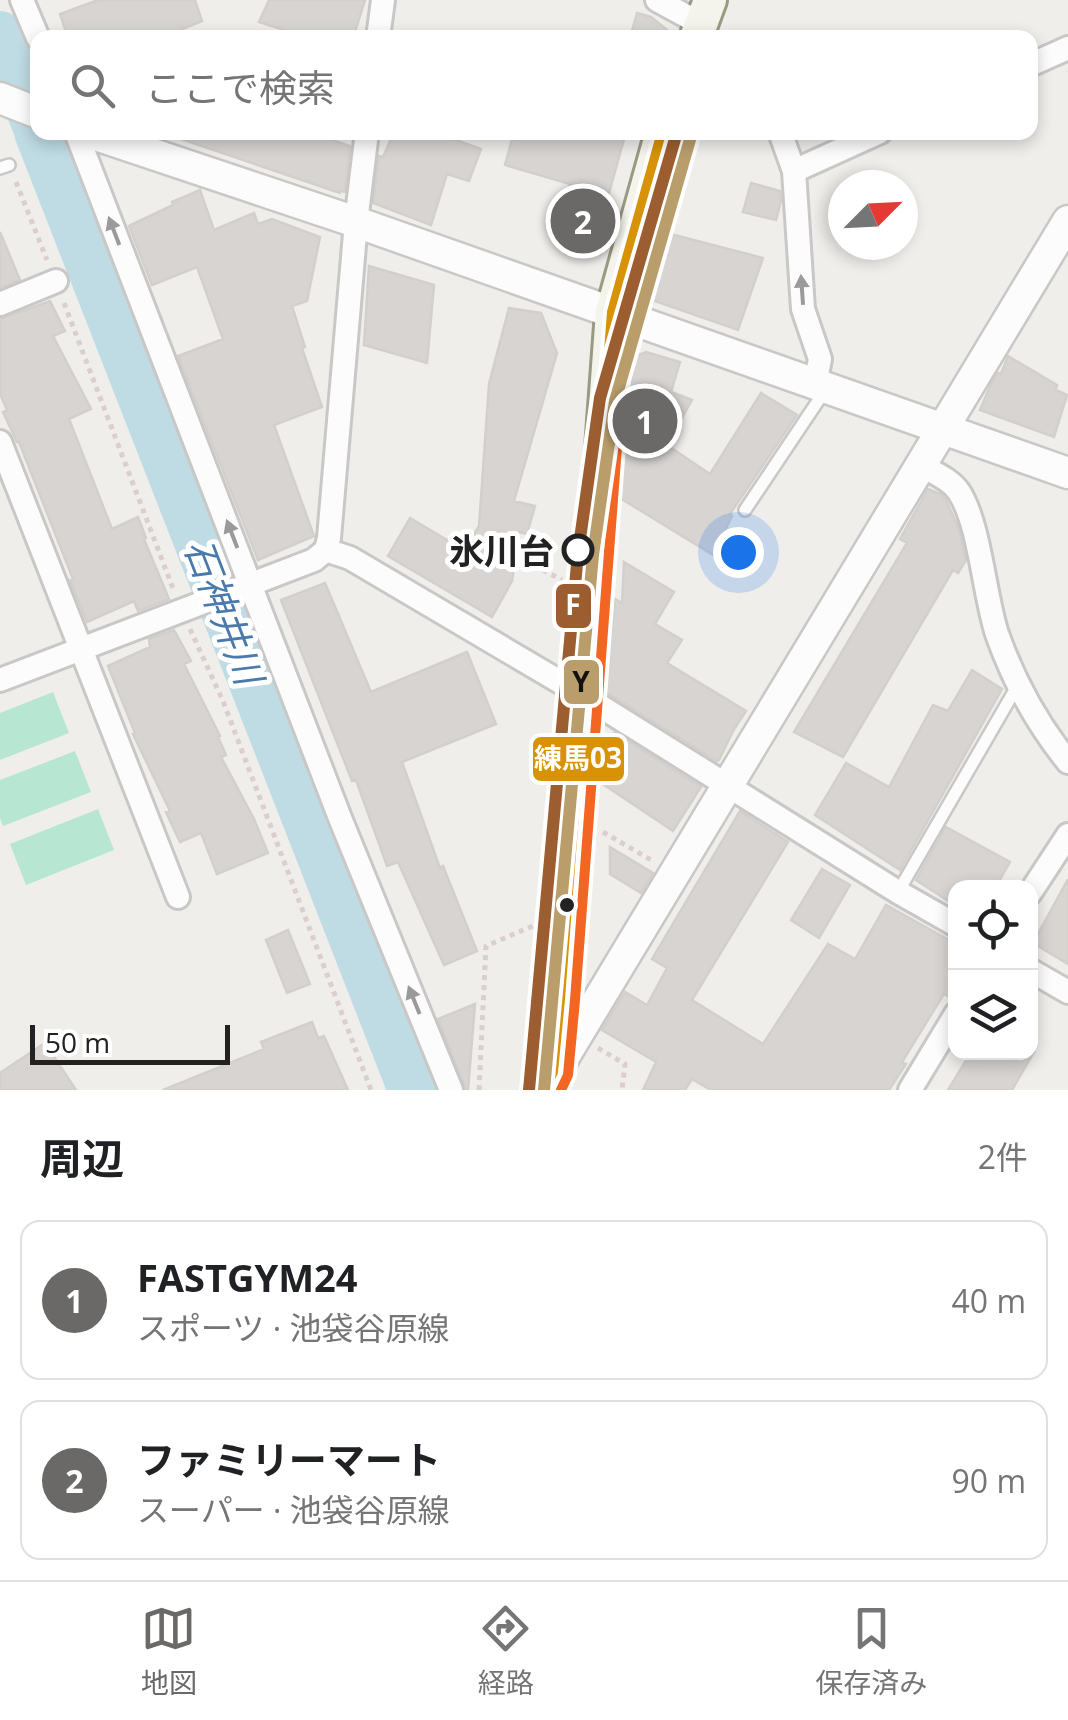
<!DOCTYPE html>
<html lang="ja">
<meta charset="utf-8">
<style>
:root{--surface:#fff;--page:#f6f6f6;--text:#202124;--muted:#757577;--line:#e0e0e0;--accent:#6a6968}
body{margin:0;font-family:"Open Sans","Noto Sans JP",sans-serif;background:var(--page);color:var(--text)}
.controls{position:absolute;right:30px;bottom:30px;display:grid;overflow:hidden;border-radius:20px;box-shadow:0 5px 15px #0003}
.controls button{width:90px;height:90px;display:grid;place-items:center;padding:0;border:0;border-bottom:2px solid var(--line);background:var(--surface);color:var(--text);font:50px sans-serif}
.compass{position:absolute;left:828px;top:170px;width:90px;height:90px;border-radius:50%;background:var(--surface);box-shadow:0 5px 15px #0003;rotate:66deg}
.scale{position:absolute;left:30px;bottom:25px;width:200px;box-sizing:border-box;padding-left:10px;border:5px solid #222;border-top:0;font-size:28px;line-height:35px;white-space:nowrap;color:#222;-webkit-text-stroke:8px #fff;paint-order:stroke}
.you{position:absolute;left:738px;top:552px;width:35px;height:35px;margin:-25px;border:8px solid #fff;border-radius:50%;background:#1a73e8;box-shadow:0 0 0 15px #1a73e833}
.badge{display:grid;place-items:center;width:65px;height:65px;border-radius:50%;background:var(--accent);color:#fff;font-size:32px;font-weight:700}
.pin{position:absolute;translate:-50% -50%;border:5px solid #fff;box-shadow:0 2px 10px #0006}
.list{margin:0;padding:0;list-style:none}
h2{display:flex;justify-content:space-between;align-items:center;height:130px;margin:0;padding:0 40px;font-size:42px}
h2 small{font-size:32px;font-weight:400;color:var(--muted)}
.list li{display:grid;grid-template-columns:65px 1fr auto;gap:30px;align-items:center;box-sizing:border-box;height:160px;margin:0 20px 20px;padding:0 20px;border:2px solid var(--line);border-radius:20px}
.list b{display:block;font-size:38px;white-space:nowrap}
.list p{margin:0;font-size:32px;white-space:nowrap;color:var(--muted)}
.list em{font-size:32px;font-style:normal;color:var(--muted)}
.icon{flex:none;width:55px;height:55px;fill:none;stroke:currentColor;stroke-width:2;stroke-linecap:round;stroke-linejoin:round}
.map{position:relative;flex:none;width:1068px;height:1090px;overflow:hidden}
.search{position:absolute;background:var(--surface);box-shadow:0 5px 15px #0003;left:30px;right:30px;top:30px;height:110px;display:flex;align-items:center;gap:25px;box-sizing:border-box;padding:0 35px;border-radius:20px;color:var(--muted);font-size:38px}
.sheet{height:490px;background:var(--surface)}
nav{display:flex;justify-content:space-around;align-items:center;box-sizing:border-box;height:140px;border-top:2px solid var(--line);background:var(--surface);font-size:28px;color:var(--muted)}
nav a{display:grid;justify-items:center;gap:5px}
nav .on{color:var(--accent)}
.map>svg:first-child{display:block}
.pitch{fill:#b7e6d2}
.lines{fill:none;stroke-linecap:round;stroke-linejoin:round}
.river{stroke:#bfdbe3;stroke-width:48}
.building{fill:#d7d4d2;stroke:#d3d0cc;stroke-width:2.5}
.service-casing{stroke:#c9c8c7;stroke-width:16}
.minor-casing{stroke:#c9c8c7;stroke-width:28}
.tertiary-casing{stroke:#c9c8c7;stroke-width:35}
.secondary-casing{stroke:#999a82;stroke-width:38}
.path{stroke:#dccecd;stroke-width:5;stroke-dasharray:5 5;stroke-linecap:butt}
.service{stroke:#fdfcfc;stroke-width:11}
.minor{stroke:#fdfcfc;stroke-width:22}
.tertiary{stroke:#fdfcfc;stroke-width:30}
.secondary{stroke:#f4f4ed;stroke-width:32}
.bus-1-casing{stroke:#fff;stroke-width:18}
.bus-2-casing{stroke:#fff;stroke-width:18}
.bus-1{stroke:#d79205;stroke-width:10}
.bus-2{stroke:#f26522;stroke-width:10}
.metro-1-casing{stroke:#fff;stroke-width:20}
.metro-2-casing{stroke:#fff;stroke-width:20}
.metro-1{stroke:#9c5e31;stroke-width:12}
.metro-2{stroke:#b99e6c;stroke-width:12}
.oneway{fill:#9a9a9a}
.stop-dot{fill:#fff;stroke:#222;stroke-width:5}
.bus-dot{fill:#222;stroke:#fff;stroke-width:4}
.labels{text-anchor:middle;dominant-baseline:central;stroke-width:10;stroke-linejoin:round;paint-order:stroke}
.stop-label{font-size:35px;font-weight:bold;fill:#222;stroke:#fff;text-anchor:end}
.water-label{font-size:38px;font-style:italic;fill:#4a7aab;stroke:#fff}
.line-badge{stroke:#fff;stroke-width:4}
.badge-label{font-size:28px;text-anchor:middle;font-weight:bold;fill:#fff}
.pale-badge-label{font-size:28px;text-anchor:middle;font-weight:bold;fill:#111}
</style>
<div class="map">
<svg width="1068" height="1090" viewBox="0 0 1068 1090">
<rect width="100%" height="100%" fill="#f0eeeb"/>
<path class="pitch" d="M53 692 69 733 0 760V713Z
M75 751 91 792 3 826 0 818V780Z
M98 809 114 850 26 885 10 844Z"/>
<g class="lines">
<path class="river" d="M0 35 38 130
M38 132 412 1090"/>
</g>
<path class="building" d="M98 0H195L202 21 161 38H68L60 14Z
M269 0H365L353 38H309L259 22Z
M637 13 651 17 677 38H630Z
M173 132H309L350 146 345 192 341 191 340 193 172 136Z
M394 132H434L481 149 469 181 447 174 431 225 373 203 379 156 383 157Z
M514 132H626L599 229 560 244 571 207 564 205 570 184 505 165Z
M751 183 780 191 781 201 776 220 743 212Z
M200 190 214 230 254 213 258 224 272 219 320 237 307 301 292 306 305 347 302 348 322 407 274 425 314 536 258 560 178 356 223 339 197 267 152 285 129 226 173 205 172 202Z
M0 232 20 280 0 288Z
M663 232 763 258 738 330 649 299 644 288Z
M369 266 434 285 427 363 364 345Z
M50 301 65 331 53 336 91 409 69 419 112 529 138 517 146 538 144 539 169 599 138 611 134 601 87 622 70 580 73 579 19 442H17L3 412 7 410 0 394V319Z
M509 308 541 313 557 353 514 501 535 506 527 534 519 532 512 581 492 617 388 556 410 518 464 550 479 526 489 384Z
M646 352 680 362 671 392 692 400 667 445 710 474 761 393 797 415 730 514 732 516 713 555 620 498 628 402 636 356Z
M1008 356 1057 385 1056 390 1067 395 1054 437 980 410 991 384 998 373 1001 374Z
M928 489 940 494 946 500 958 527 966 560 958 573 953 570 843 757 794 732 907 543 900 539Z
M624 562 674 592 655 624 682 640 667 663 746 711 733 731 719 760 717 761 606 692 615 599 622 603Z
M325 583 371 692 467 652 496 724 402 762 440 868 443 866 477 951 444 965 398 862 387 866 356 780 352 781 281 600Z
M174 630 191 661 184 664 220 736 218 737 226 755 221 757 254 819 268 853 217 874 201 833 180 842 166 812 170 811 133 734 135 733 108 666 150 647 149 639Z
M972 670 1002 689 900 870 815 815 846 763 889 787 933 705 948 711Z
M615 733 701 787 673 831 603 784 607 736Z
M740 811 788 842 692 1000 763 1044 828 944 855 959 886 905 956 944V983L948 996 944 994 902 1062 906 1064 889 1090H711L692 1079 685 1090H643L656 1062 602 1030 625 992 647 1005 667 968 652 959Z
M946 827 1010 862 995 888H956V906L916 880Z
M610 847 653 873 641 893 610 874Z
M822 869 850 885 819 938 791 920Z
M1068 879V964L1033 943Z
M288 930 310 984 287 993 266 940Z
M475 1004 468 1090H466L438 1019Z
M312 1022 318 1038 324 1036 348 1090H163L264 1049 261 1042Z
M45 1043 76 1090H0V1073Z
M971 1052H1034L1012 1090H948Z"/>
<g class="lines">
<defs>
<path id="service" d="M0 168 9 165
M745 510 826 389
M898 892 1019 683"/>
<path id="minor" d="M22 0 38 38
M657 0 701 24
M378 38 383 0
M1030 65 1068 48
M76 132 340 818 451 1090
M367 132 356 222 329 538 326 550 350 558 584 696 898 892 956 925
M780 132 794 171 803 309 820 359 815 385
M794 171 880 132
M0 304 56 281
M0 442 178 897
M921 465C934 473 950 479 959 492 980 525 984 594 997 634 1013 679 1038 725 1068 762
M0 680 314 560 326 550
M1030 893 1068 835
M1030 970 1068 992
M910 1090 956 1014"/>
<path id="tertiary" d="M0 98 38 113
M87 132 356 222 1068 473
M544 1090 1068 221"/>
<path id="secondary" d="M696 38 710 0
M553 1072 578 776 612 312 662 132"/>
</defs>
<use href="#service" class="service-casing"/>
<use href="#minor" class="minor-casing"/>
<use href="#tertiary" class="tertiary-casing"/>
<use href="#secondary" class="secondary-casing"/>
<path class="path" d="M16 182 47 260
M64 303 174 591
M516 556 562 580
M190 629 223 701 371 1090
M603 832 653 861
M598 1048 625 1064 622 1090
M479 1090 486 946 535 925"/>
<use href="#service" class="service"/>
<use href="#minor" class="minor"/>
<use href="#tertiary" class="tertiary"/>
<use href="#secondary" class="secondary"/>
<defs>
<path id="bus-1" d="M544 1090 553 1072 560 999 612 312 662 132"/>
<path id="bus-2" d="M561 1090 568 1075 575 1000 627 315 676 136"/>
</defs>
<use href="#bus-1" class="bus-1-casing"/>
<use href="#bus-2" class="bus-2-casing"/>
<use href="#bus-1" class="bus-1"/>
<use href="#bus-2" class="bus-2"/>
<defs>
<path id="metro-1" d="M529 1090 578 553 600 398 677 132"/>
<path id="metro-2" d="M544 1090 593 555 615 401 691 136"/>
</defs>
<use href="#metro-1" class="metro-1-casing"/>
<use href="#metro-2" class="metro-2-casing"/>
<use href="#metro-1" class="metro-1"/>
<use href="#metro-2" class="metro-2"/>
</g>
<defs><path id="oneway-solid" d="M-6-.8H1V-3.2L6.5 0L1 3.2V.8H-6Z" transform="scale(2.5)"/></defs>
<g class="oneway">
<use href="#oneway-solid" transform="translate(114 231) rotate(-111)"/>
<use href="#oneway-solid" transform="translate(802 290) rotate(-94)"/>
<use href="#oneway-solid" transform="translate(232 534) rotate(-111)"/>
<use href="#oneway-solid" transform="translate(414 1000) rotate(-112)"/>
</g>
<circle class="stop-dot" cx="578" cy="550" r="14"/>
<circle class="bus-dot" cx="567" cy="905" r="9"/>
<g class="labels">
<g class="stop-label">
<text x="554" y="550">氷川台</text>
</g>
<g class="water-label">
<text transform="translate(225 611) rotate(69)">石神井川</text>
</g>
</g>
<g class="line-badge">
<rect x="554" y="582" width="39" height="48" rx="10" fill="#9c5e31"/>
<rect x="562" y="658" width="39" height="48" rx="10" fill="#b99e6c"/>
<rect x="531" y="735" width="95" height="48" rx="10" fill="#d79205"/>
</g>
<g class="badge-label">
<text x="573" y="615">F</text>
<text x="578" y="768">練馬03</text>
</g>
<g class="pale-badge-label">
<text x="581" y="692">Y</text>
</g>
</svg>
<div class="controls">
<button><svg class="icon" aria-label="locate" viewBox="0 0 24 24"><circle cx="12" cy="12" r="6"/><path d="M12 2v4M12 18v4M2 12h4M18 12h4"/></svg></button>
<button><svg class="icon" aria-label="layers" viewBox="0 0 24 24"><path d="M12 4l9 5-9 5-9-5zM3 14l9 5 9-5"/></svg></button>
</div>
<svg class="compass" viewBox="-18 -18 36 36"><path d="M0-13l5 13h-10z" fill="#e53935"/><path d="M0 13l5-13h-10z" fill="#757577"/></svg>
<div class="scale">50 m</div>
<div class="you"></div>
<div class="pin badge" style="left:645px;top:421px">1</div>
<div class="pin badge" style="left:583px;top:221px">2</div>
<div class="search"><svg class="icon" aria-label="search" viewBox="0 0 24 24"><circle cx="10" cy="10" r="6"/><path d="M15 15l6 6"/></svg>ここで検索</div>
</div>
<section class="sheet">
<h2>周辺<small>2件</small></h2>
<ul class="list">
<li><span class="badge">1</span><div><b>FASTGYM24</b><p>スポーツ · 池袋谷原線</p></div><em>40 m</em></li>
<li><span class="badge">2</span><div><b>ファミリーマート</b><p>スーパー · 池袋谷原線</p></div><em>90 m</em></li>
</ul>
</section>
<nav>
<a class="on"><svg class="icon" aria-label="map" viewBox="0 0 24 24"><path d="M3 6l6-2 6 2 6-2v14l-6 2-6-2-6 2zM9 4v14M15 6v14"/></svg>地図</a>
<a><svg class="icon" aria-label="directions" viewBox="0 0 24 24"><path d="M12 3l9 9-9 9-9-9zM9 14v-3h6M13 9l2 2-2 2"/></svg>経路</a>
<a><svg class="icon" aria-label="saved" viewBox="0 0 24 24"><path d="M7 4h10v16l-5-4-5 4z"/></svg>保存済み</a>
</nav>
